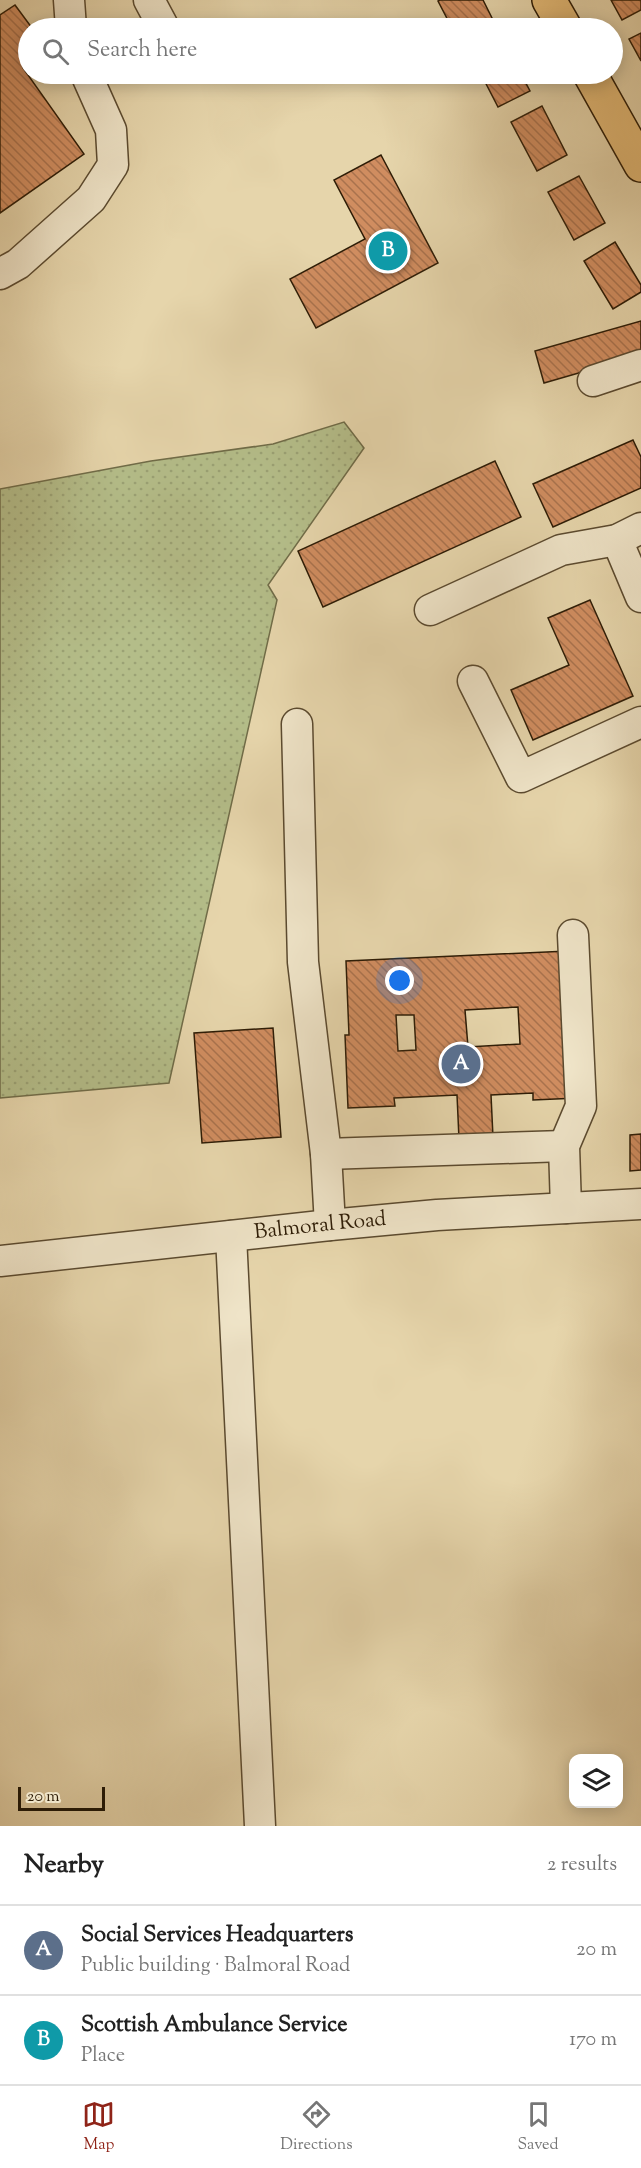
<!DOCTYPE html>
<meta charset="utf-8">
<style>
:root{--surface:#fff;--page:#f6f6f6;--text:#222;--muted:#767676;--line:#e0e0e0;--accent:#8f2418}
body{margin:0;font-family:"Sorts Mill Goudy",serif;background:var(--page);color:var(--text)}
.controls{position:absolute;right:18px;bottom:18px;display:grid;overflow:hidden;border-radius:12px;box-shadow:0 3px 15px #0003}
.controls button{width:54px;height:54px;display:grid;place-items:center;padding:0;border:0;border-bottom:2px solid var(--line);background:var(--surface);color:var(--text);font:30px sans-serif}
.scale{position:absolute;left:18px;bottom:15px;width:87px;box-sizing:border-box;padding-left:6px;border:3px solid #2d1c06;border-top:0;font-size:16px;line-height:21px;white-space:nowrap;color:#2d1c06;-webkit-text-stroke:4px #efe4c8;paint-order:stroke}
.you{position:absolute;left:400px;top:981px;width:21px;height:21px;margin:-15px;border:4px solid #fff;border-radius:50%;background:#1a73e8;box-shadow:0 0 0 9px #1a73e833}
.badge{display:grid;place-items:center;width:39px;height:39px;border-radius:50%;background:var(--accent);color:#fff;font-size:20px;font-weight:700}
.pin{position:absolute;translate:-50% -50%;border:3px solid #fff;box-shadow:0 2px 6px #0006}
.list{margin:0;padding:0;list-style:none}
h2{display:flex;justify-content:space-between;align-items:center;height:78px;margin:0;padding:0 24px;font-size:26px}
h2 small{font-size:20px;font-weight:400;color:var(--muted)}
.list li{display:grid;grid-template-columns:39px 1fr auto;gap:18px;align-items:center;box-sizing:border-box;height:90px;padding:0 24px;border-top:2px solid var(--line)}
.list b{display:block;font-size:22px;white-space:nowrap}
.list p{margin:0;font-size:20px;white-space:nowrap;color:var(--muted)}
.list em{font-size:20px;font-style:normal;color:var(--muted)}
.icon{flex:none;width:33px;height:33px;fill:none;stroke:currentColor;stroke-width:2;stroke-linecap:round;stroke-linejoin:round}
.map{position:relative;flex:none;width:641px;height:1826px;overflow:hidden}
.search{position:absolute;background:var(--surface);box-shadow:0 3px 15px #0003;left:18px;right:18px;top:18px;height:66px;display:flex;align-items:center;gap:15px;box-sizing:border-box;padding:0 21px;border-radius:33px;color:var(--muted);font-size:22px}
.sheet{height:258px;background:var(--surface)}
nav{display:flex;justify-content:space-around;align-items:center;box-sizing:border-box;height:84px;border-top:2px solid var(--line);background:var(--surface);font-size:16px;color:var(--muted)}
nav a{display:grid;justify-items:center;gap:3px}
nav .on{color:var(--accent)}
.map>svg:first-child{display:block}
.park{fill:url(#park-dots);stroke:#706c48;stroke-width:1.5}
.building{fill:url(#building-back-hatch);stroke:#2d1c06;stroke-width:1.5;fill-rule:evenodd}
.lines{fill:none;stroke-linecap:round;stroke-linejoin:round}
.minor-casing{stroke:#5b4a2f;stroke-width:33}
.major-casing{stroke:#2d1c06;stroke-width:36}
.minor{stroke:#efe4c8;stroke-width:30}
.major{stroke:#e3ba76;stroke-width:33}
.labels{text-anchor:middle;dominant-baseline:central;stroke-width:4.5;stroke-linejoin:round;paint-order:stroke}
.street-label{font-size:21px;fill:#2d1c06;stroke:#efe4c8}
</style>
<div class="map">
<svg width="641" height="1826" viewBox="0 0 641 1826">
<defs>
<pattern id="park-dots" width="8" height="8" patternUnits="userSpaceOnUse" patternTransform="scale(1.5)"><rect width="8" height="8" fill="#b4bd89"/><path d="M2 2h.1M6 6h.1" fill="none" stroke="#9ba275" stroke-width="1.8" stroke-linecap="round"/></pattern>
<pattern id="building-back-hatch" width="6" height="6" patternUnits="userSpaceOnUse" patternTransform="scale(1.5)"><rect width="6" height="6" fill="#d08d60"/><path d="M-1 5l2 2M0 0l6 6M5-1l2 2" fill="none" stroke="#a9724d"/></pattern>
</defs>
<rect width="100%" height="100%" fill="#e6d5ab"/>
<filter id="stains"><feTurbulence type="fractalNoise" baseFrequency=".00333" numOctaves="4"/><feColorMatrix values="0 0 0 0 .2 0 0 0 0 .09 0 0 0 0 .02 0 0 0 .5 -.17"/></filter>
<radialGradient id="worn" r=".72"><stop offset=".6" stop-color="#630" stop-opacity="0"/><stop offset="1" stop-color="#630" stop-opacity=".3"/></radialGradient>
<path class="park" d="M344 422 364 448 268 585 277 600 169 1083 0 1098V489L151 461 273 444Z"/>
<path class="building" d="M440 0H483L497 28H452L438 1Z
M611 0H641V10L622 20Z
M15 5 32 28H28V64L23 68 84 154 0 213V15Z
M641 33V61L629 39Z
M481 74H521L530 91 498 107Z
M542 106 567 155 537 171 511 122Z
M381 155 438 263 316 328 290 279 365 239 334 180Z
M579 176 605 223 574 240 548 192Z
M615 242 641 285V292L613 309 584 261Z
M641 321V355L544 383 535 351Z
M633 440 641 457V488L553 527 533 484Z
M495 461 521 517 323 607 298 551Z
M590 600 633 696 533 740 511 690 569 665 548 618Z
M568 951 578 1098 533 1100V1093L491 1095 493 1137 459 1139 457 1095 394 1098 395 1106 348 1108 345 1035H349L346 961ZM518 1007 520 1044 468 1047 465 1010ZM396 1015H414L416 1050 398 1051Z
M273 1028 281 1137 202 1143 194 1033Z
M641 1134V1170L630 1171V1135Z"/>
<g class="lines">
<defs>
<g id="minor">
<path d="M69 0 71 28"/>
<path d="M149 0 164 28"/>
<path d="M0 274 18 264 91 199 113 165 111 130 86 74"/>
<path d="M593 381 641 365"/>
<path d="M617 540 641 597"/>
<path d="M430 610 561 550 617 540 641 528"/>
<path d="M473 681 521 777 641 722"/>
<path d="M297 724 303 962 326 1154 330 1225"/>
<path d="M326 1154 564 1146"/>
<path d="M566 1208 564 1146 581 1106 573 935"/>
<path d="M231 1236 260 1826"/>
<path id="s1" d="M0 1261 330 1225 437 1215 641 1204"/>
</g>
<path id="major" d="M549 0 565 28
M590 74 641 165"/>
</defs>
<use href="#minor" class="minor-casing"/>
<use href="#major" class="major-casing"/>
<use href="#minor" class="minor"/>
<use href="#major" class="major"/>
</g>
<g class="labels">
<g class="street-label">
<text stroke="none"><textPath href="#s1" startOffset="322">Balmoral Road</textPath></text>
</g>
</g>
<rect width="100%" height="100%" filter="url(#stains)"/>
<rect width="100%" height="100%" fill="url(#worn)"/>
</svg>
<div class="controls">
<button><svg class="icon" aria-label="layers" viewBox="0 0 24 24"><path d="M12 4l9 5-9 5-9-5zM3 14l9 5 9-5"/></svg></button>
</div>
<div class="scale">20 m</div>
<div class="you"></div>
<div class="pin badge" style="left:461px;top:1064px;background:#5c6f8a">A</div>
<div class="pin badge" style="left:388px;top:251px;background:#0f9aa8">B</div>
<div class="search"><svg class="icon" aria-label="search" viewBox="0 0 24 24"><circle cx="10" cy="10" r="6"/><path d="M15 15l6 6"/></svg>Search here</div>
</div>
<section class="sheet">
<h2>Nearby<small>2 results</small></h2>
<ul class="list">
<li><span class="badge" style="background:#5c6f8a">A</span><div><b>Social Services Headquarters</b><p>Public building · Balmoral Road</p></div><em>20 m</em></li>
<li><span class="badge" style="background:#0f9aa8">B</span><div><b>Scottish Ambulance Service</b><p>Place</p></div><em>170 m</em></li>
</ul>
</section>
<nav>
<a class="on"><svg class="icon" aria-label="map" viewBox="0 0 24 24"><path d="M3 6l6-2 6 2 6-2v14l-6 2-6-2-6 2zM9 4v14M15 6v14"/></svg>Map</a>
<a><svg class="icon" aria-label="directions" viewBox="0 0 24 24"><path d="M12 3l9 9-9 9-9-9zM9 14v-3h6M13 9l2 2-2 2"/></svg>Directions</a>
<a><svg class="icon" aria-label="saved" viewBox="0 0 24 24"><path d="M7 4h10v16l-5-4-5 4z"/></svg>Saved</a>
</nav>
